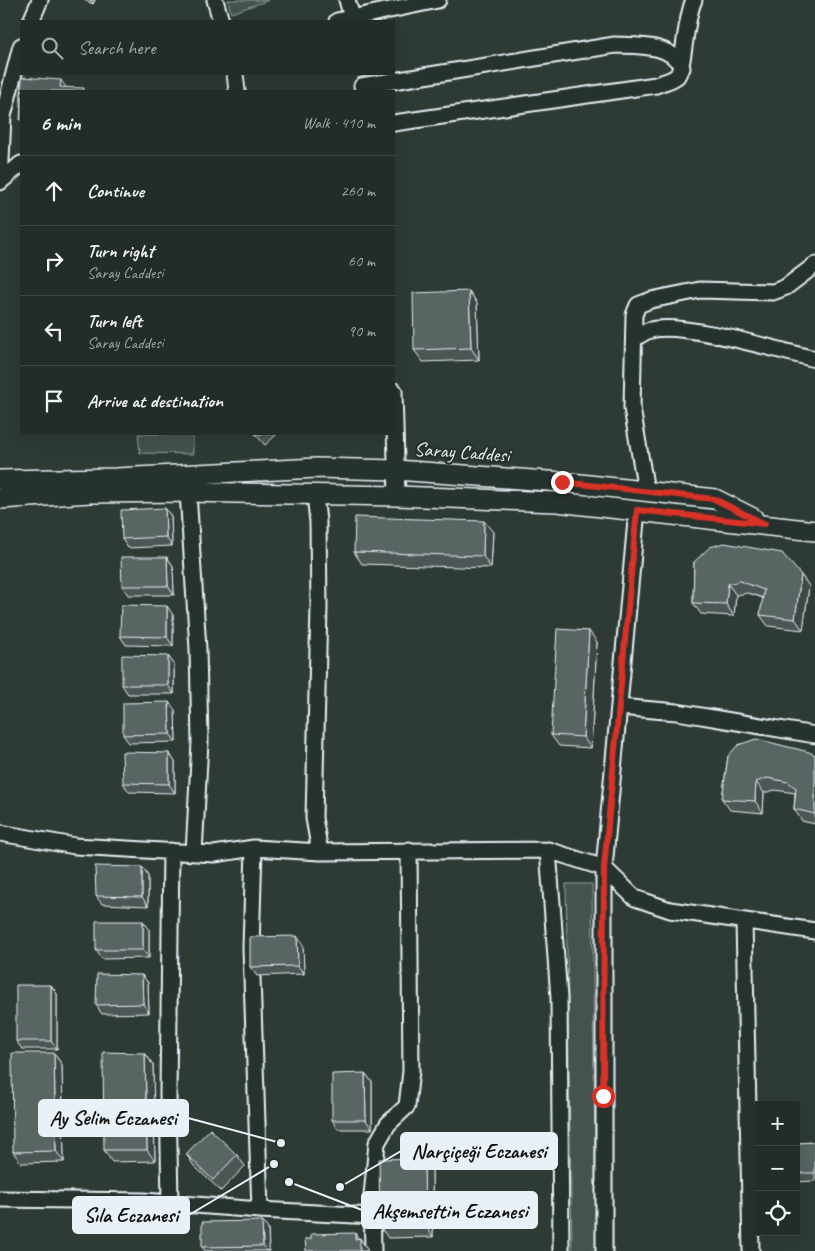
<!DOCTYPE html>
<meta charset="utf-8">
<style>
:root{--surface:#222c28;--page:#2e3834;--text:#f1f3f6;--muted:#a2a7a8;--line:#3f4845}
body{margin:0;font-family:Caveat,sans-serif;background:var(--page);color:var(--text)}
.controls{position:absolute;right:15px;bottom:15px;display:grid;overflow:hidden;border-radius:0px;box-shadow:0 5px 20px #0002}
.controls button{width:45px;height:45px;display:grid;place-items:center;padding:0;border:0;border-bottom:1px solid var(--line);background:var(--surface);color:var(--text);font:25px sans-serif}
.stop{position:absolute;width:15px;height:15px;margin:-11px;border:4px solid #d93025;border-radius:50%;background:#fff}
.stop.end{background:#d93025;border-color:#fff;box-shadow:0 1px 5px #0008}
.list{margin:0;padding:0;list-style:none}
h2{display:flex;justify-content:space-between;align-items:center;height:65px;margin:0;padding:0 20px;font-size:21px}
h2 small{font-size:16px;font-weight:400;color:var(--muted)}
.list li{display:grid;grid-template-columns:32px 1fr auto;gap:15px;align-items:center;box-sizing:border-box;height:70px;padding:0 20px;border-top:1px solid var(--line)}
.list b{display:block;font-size:19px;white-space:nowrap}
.list p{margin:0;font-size:16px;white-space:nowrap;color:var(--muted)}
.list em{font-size:16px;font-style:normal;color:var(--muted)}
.icon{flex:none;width:28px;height:28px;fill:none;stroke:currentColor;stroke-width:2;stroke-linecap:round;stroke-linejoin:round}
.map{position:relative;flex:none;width:815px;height:1251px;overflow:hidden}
.search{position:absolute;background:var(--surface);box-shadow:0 5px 20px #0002;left:20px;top:20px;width:375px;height:55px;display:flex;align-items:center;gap:12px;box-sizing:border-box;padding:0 18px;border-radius:0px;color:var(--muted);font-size:19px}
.panel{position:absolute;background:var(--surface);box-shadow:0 5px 20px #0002;left:20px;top:90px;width:375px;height:345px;border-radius:0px}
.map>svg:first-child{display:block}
.green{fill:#45524e;stroke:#96a2a3}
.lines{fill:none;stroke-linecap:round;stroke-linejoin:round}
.minor-casing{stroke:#e8f1f8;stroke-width:19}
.tertiary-casing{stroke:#e8f1f8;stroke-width:22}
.minor{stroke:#26332d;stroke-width:15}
.tertiary{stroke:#26332d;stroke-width:19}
.wall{fill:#4d5755;stroke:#e8f1f8}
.shaded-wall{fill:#3e4745;stroke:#e8f1f8}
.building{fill:#596563;stroke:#e8f1f8}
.route{stroke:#d93025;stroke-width:6}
.labels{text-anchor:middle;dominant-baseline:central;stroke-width:4.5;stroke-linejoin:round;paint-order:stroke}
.street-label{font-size:20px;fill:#e8f1f8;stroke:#26332d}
.leader{fill:none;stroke:#e8f1f8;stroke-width:2}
.callout-dot{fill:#e8f1f8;stroke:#26332d;stroke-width:2}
.callout{fill:#e8f1f8;stroke:#e8f1f8;stroke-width:2}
.callout-label{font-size:21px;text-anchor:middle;font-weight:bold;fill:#111}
</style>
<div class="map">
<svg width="815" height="1251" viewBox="0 0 815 1251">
<rect width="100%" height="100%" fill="#2e3b35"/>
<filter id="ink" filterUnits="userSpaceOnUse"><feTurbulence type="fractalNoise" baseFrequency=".02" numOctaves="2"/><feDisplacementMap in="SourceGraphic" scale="10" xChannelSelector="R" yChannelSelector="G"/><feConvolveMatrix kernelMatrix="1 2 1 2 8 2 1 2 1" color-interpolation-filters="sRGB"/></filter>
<g filter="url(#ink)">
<path class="green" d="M228 0H269L231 13Z
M138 434H193V454L140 453Z
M566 884H592L596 1251H572Z"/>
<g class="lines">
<defs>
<path id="minor" d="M215 0 221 21
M347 0 353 21
M31 21 40 0
M337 21 438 0
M235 74 237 91
M362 86 615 45C637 46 672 43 682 68
M394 123 656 85C663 82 671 81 677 76 684 68 685 18 694 0
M0 182 3 116 21 46
M0 182 21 164
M634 339C639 336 645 331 651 330 681 321 780 351 815 359
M394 391 397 496
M646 491 632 408 634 315 638 305 651 300 700 290 773 292 786 287 815 265
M188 492 198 649 200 742 194 853
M315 494 318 522 319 607 314 818 320 852
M619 707 677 712 815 735
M0 833 75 846 214 854 254 848 320 852 548 850 604 868 635 898 670 910 815 931
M254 848 251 948 260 1210
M548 850 559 998 561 1251
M744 921 751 1251
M0 1199 144 1201 260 1210 373 1216
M170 1203 168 1094 171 851
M373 1251 372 1196 377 1143 388 1124 407 1106 411 1071 409 850
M604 1251V868L637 510"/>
<path id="tertiary" d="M0 480 116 478 317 468 396 470 562 482 715 499 753 518
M0 499 90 493 188 492 397 496 557 502 815 531"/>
</defs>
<use href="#minor" class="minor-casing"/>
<use href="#tertiary" class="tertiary-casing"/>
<use href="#minor" class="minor"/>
<use href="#tertiary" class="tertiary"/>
</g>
<path class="wall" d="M84 0H95L93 4Z
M469 291 477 303 479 360 423 362 414 350Z
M255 434H277L265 445Z
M165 508 171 516 172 546 128 548 122 539Z
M493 532 491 568 362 564 354 552Z
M167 557 173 566 174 595H128L122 586Z
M694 562 801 575 809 586 803 630 768 626 760 615 763 598 748 593 736 595 734 616 701 614 693 603Z
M173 615V646L126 645 120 636Z
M597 642 591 748 559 746 551 735Z
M168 656 174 664V694H128L122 685Z
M175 710 176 742 129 743 123 735Z
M169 753 175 762V793L129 792 123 783Z
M815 755V824L802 821 794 809 795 793 775 790 764 793 763 813 730 810 722 799 728 756Z
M142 867 148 876V906L102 904 96 896Z
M143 921 149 929V958L102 959 96 950Z
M303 945 304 974 257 976 250 967Z
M142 975 148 983 149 1013 102 1014 96 1005Z
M51 985 57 994V1049H22L16 1041Z
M54 1053 62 1065 64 1162 21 1163 13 1152Z
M145 1053 153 1065 155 1161 112 1162 104 1150Z
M365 1073 372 1082V1129H338L332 1120Z
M815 1142V1181L796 1182V1143Z
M186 1154 237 1155 245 1166 221 1191 194 1166Z
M424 1158 432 1169 433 1237 388 1238 380 1226Z
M268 1229 269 1251H205L202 1247Z"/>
<path class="shaded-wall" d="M91 0H95L93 4Z
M61 80 67 89 60 87Z
M469 291 477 303 479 360 471 348Z
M165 508 171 516 172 546 166 537Z
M484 521 493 532 491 568 483 556Z
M167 557 173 566 174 595 168 586Z
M801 575 809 586 803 630 795 619Z
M728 584 736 595 734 616 726 604Z
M167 606 173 615V646L167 637Z
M589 631 597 642 591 748 583 737Z
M168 656 174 664V694L168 685Z
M169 702 175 710 176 742 170 734Z
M169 753 175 762V793L169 784Z
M756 782 764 793 763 813 755 801Z
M142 867 148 876V906L142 897Z
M143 921 149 929V958L143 950Z
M297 936 303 945 304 974 298 966Z
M142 975 148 983 149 1013 143 1004Z
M51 985 57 994V1049L51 1041Z
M54 1053 62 1065 64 1162 56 1151Z
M145 1053 153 1065 155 1161 147 1150Z
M365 1073 372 1082V1129L366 1120Z
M424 1158 432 1169 433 1237 425 1225Z
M262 1221 268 1229 269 1251H266L263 1246Z
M355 1233 360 1241V1238L368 1251H360L355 1239Z"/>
<path class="building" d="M22 77 61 80 60 87 84 88V91H21V120H20Z
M469 291 471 348 414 350 413 293Z
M165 508 166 537 122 539 121 510Z
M355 517 484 521 483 556 354 552Z
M724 543 782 553 801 575 795 619 760 615 764 590 740 581 728 584 726 604 693 603 694 562 710 547Z
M121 557H167L168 586H122Z
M121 605 167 606V637L120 636Z
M557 629 589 631 583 737 551 735Z
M122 655 168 656V685H122Z
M169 702 170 734 123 735V703Z
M756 739 809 752 815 755V814L794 809 796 788 788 782 767 778 756 782 755 801 722 799 728 756 738 745Z
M122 752 169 753V784L123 783Z
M95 866 142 867V897L96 896Z
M96 921H143V950H96Z
M297 936 298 966 250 967V937Z
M97 974 142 975 143 1004 96 1005Z
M16 985H51V1041H16Z
M103 1052 145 1053 147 1150H104Z
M12 1053H54L56 1151 13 1152Z
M365 1073 366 1120H332V1074Z
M210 1129 237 1155 213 1180 186 1154Z
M815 1142V1173H796V1143Z
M424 1158 425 1225 380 1226 379 1159Z
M262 1221 263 1246 202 1247V1222Z
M355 1233V1239L360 1238V1251H306L305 1239H311V1234Z"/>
</g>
<g class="lines" filter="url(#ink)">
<path class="route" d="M562 482 714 499 765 524 637 510 604 868 603 1096"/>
</g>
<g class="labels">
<g class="street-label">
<text transform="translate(462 452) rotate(4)">Saray Caddesi</text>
</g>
</g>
<path class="leader" d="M281 1143L188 1118M340 1187L401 1151M289 1182L362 1210M274 1164L189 1215"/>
<g class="callout-dot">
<circle cx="281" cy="1143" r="5"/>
<circle cx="340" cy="1187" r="5"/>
<circle cx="289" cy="1182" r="5"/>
<circle cx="274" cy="1164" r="5"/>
</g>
<g class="callout">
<rect x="39" y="1100" width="149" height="36" rx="5"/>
<rect x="401" y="1133" width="156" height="36" rx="5"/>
<rect x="362" y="1192" width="175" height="36" rx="5"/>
<rect x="73" y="1197" width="116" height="36" rx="5"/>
</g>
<g class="callout-label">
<text x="113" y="1125">Ay Selim Eczanesi</text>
<text x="479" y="1158">Narçiçeği Eczanesi</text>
<text x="450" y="1218">Akşemsettin Eczanesi</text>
<text x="131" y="1222">Sıla Eczanesi</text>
</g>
</svg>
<div class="controls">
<button>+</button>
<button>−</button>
<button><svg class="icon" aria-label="locate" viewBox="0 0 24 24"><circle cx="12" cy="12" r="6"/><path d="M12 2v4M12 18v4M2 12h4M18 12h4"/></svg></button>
</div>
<div class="stop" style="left:603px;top:1096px"></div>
<div class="stop end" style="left:562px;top:482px"></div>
<div class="search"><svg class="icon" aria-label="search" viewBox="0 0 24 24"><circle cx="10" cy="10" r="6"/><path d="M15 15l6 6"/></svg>Search here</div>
<section class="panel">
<h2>6 min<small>Walk · 410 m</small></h2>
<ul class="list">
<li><svg class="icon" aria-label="ahead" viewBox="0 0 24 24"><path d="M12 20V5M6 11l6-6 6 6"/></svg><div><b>Continue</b></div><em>260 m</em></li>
<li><svg class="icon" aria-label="right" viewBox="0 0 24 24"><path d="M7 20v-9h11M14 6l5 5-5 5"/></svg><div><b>Turn right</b><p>Saray Caddesi</p></div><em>60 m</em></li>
<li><svg class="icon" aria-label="left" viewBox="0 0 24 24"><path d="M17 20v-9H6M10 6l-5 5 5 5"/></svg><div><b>Turn left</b><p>Saray Caddesi</p></div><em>90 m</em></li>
<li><svg class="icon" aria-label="arrive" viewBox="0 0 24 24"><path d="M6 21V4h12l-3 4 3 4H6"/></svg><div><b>Arrive at destination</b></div></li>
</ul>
</section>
</div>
